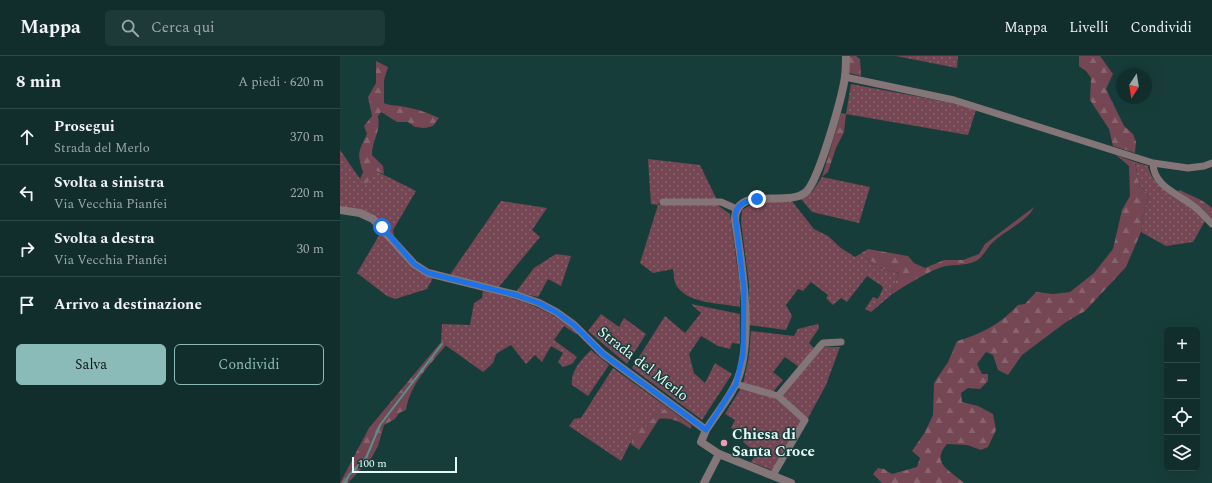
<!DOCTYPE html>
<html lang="it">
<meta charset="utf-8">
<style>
:root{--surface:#112e2c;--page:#1e3a38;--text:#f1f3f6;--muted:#9ca8a9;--line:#304a48;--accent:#8bbbb9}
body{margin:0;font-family:Spectral,serif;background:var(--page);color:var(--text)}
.controls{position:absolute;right:12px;bottom:12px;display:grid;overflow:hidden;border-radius:6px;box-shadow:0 4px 16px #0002}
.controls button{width:36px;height:36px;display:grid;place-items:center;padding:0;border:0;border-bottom:1px solid var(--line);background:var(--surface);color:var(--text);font:20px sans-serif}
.compass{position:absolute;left:776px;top:12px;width:36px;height:36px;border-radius:50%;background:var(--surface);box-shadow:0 4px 16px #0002;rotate:192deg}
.scale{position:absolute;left:12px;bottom:10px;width:105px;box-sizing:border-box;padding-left:4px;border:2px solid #e5faf7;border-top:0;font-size:11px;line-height:14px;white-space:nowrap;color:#e5faf7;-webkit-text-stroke:3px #173d3a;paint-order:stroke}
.stop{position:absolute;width:12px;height:12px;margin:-9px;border:3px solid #1a73e8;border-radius:50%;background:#fff}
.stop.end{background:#1a73e8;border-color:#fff;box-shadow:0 1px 4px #0008}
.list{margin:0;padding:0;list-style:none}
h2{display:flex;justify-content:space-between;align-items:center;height:52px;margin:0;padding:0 16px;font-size:17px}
h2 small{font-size:13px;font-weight:400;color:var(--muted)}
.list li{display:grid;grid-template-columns:26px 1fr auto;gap:12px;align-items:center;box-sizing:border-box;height:56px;padding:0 16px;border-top:1px solid var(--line)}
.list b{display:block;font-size:15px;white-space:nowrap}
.list p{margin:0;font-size:13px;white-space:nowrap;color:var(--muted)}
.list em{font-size:13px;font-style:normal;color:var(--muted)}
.actions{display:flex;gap:8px;padding:12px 16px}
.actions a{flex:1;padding:9px 0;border:1px solid var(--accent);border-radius:6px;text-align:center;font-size:14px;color:var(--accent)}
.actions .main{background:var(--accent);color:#111}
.icon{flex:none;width:22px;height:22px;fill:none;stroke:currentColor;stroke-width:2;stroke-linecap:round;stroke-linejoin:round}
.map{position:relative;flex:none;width:872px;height:427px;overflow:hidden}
header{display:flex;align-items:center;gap:24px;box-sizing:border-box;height:56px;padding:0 20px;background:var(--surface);border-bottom:1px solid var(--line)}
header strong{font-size:19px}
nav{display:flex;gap:22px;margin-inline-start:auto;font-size:14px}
.search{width:280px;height:36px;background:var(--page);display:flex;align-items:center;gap:10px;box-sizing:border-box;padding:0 14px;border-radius:6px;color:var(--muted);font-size:15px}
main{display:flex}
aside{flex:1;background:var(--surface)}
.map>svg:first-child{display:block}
.forest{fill:url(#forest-firs)}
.park{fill:url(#park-dots)}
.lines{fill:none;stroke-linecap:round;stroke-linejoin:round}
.stream{stroke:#53938f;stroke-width:2}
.minor{stroke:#847578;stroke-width:7}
.tertiary{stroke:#847578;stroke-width:8}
.route{stroke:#1a73e8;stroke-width:5}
.poi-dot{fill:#f19ab3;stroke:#173d3a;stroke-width:1.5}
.labels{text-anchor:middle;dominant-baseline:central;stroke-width:3;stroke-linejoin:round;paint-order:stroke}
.street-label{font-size:15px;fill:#e5faf7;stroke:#173d3a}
.poi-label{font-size:15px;font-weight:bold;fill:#e5faf7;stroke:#173d3a;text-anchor:start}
</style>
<header>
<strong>Mappa</strong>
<div class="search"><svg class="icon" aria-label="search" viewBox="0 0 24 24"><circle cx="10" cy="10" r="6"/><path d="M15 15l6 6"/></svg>Cerca qui</div>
<nav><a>Mappa</a><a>Livelli</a><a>Condividi</a></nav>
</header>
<main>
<aside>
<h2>8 min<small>A piedi · 620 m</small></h2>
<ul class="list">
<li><svg class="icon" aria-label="ahead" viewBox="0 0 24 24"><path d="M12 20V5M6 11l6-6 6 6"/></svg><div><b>Prosegui</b><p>Strada del Merlo</p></div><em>370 m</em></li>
<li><svg class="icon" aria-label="left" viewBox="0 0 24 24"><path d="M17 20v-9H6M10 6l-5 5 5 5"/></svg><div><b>Svolta a sinistra</b><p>Via Vecchia Pianfei</p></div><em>220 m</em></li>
<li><svg class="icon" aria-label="right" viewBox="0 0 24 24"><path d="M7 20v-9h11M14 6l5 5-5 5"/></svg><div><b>Svolta a destra</b><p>Via Vecchia Pianfei</p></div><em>30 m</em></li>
<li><svg class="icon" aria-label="arrive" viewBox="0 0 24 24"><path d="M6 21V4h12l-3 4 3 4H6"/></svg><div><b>Arrivo a destinazione</b></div></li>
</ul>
<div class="actions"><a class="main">Salva</a><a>Condividi</a></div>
</aside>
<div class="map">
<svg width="872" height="427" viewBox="0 0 872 427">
<defs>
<pattern id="forest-firs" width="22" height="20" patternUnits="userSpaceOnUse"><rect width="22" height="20" fill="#754653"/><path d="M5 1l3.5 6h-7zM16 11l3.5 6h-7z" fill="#88626c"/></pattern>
<pattern id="park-dots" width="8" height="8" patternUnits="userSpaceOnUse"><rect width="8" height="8" fill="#754653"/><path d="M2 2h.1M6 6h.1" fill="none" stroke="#88626c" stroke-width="1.8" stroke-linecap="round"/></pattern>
</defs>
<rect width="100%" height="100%" fill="#173d3a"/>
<path class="forest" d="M510 0H516L520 3 521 20 509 17Z
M739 0H760L773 18 766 33 784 70 793 78 796 86 795 97 773 90 769 73 750 44 751 22 746 15 739 10Z
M36 5 48 11 44 24V47C51 50 54 49 60 50 74 52 87 56 99 62L93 70 85 72 75 71 68 66H57L41 56 38 60C41 77 32 83 32 99L43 110 44 118 36 115 25 131 20 123 23 116C17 98 18 96 27 78L24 70 32 60 28 41 36 27Z
M501 57 506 58 504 76 496 92 488 116 482 121Z
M776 99 795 106 799 129 809 139 803 161 801 176 786 211 745 255 726 266 682 299 668 319 658 314 653 299 646 296 637 308 642 318H648V325L640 333 628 332 621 337 622 346 638 350 653 358 656 374 648 391 641 394 627 389 607 388C590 408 611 415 624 427H542L533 418 538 412 544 413 552 418 577 411 580 402 572 395 585 376 593 359 594 327 608 306 617 285C642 278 660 268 678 249L685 248 696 236 713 238 730 236 754 217 773 193 782 154 790 140 789 110Z
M840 134C851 140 864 144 872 152V163L863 153 836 136Z
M694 151C689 164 663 176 652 187 647 192 642 202 636 205 624 211 611 207 599 212 582 219 566 229 551 239L559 217 543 213 520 198 528 193 568 200 574 207 585 212 604 204H623L639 198 645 188Z
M101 286 106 289C90 309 70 328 66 354L59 357 55 363 44 369 38 390 32 401 8 427H0L29 372Z
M327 351 351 369V373C340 366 332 361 319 363L299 394 291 388 293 379 299 369 305 371 316 359Z"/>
<path class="park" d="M557 0H618L617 12 556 0Z
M511 28 612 47 636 54 628 79 506 58Z
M0 94 25 130 36 115 76 135 53 174 54 181C35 157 30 154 0 152Z
M308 103 360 109 377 144H321L318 149 376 148 390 158 400 231V251C381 247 347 248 336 229 334 225 334 218 333 213L313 217 300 207 318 149 311 148Z
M795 106 808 110C812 132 837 139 852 152 857 156 861 161 865 165L853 186 826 190 801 176 803 161 809 139 799 129Z
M482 121 530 131 519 167 472 156 461 143 472 136Z
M451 144 474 173 488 180 501 192 515 201 520 198 543 213 559 217 551 239 531 256 525 253 533 241 538 243 543 232 542 230 527 220 507 246 501 242 493 249 486 242 488 239 471 226 463 235 458 233 446 249 452 260 446 274 409 269V228L401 166 402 154 414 147Z
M161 145 207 152 192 174 200 181 158 232 109 220Z
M41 176 86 220 93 222 87 233 55 243 47 240 17 217Z
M216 198 231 200 221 230 208 223 198 241 176 236 194 212Z
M143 235C182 244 206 251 238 277L236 278 224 270 214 284 237 301 232 308 223 311 218 306 223 297 211 290 202 306 195 299 186 308 171 289 156 298 153 307 143 316 101 286 102 268 130 269 134 247 142 242Z
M351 248 400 258V288L392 287 390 293 378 290 361 280 349 298 354 317 365 327 375 307 392 318 362 364 292 312 325 260 345 277 361 257Z
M261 258 279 271 284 262 306 278 287 308 248 275Z
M478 268 479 272 469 287 474 292 459 311 445 301 433 316 443 324 433 336 403 328 409 299 411 275 454 280 458 273Z
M482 291H500L486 329 467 364 441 340Z
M251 294 269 309 248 340 232 329C230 315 242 303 251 294Z
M273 312 327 351 316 359 305 372 299 370 281 405 229 370 234 363 241 362Z
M401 332 437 343 462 364 434 415 411 406 417 397 403 386 406 380 391 372 395 364 385 358Z"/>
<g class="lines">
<path class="stream" d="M5 427 9 419 26 402 40 369 102 288"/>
<path class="minor" d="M505 21 614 44 813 107 848 112 864 110 872 107
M813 107C813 131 841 139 856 152 862 157 867 163 872 168
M323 146H381L397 153
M396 328 438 340 480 290 483 287 501 286
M433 419 465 364 438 340"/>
<path class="tertiary" d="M0 154 20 157 33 163 74 208 88 217 176 239 199 247 216 256 234 269 263 298 366 374 361 386 379 398 451 427
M366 374C376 358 390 342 397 325 414 284 402 207 395 164 395 128 448 152 466 136 479 124 500 47 504 27 506 18 506 9 506 0
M364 427 379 398"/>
</g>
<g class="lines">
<path class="route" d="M42 171 74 208 88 217 176 239 199 247 216 256 234 269 263 298 366 374 396 328 403 299 404 232 395 159C397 147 406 145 417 143"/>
</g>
<circle class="poi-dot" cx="384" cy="387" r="4"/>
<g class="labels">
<g class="street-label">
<text transform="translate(303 308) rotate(38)">Strada del Merlo</text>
</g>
<g class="poi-label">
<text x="392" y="378">Chiesa di<tspan x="392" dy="17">Santa Croce</tspan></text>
</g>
</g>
</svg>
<div class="controls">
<button>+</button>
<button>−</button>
<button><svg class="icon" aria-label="locate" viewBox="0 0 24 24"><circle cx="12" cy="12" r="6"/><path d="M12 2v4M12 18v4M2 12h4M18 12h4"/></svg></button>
<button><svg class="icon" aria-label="layers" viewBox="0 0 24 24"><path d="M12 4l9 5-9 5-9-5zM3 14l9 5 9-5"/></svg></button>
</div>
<svg class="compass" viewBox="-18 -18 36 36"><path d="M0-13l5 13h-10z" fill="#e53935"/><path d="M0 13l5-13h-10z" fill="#9ca8a9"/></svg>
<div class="scale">100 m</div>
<div class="stop" style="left:42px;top:171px"></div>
<div class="stop end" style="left:417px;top:143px"></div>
</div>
</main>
